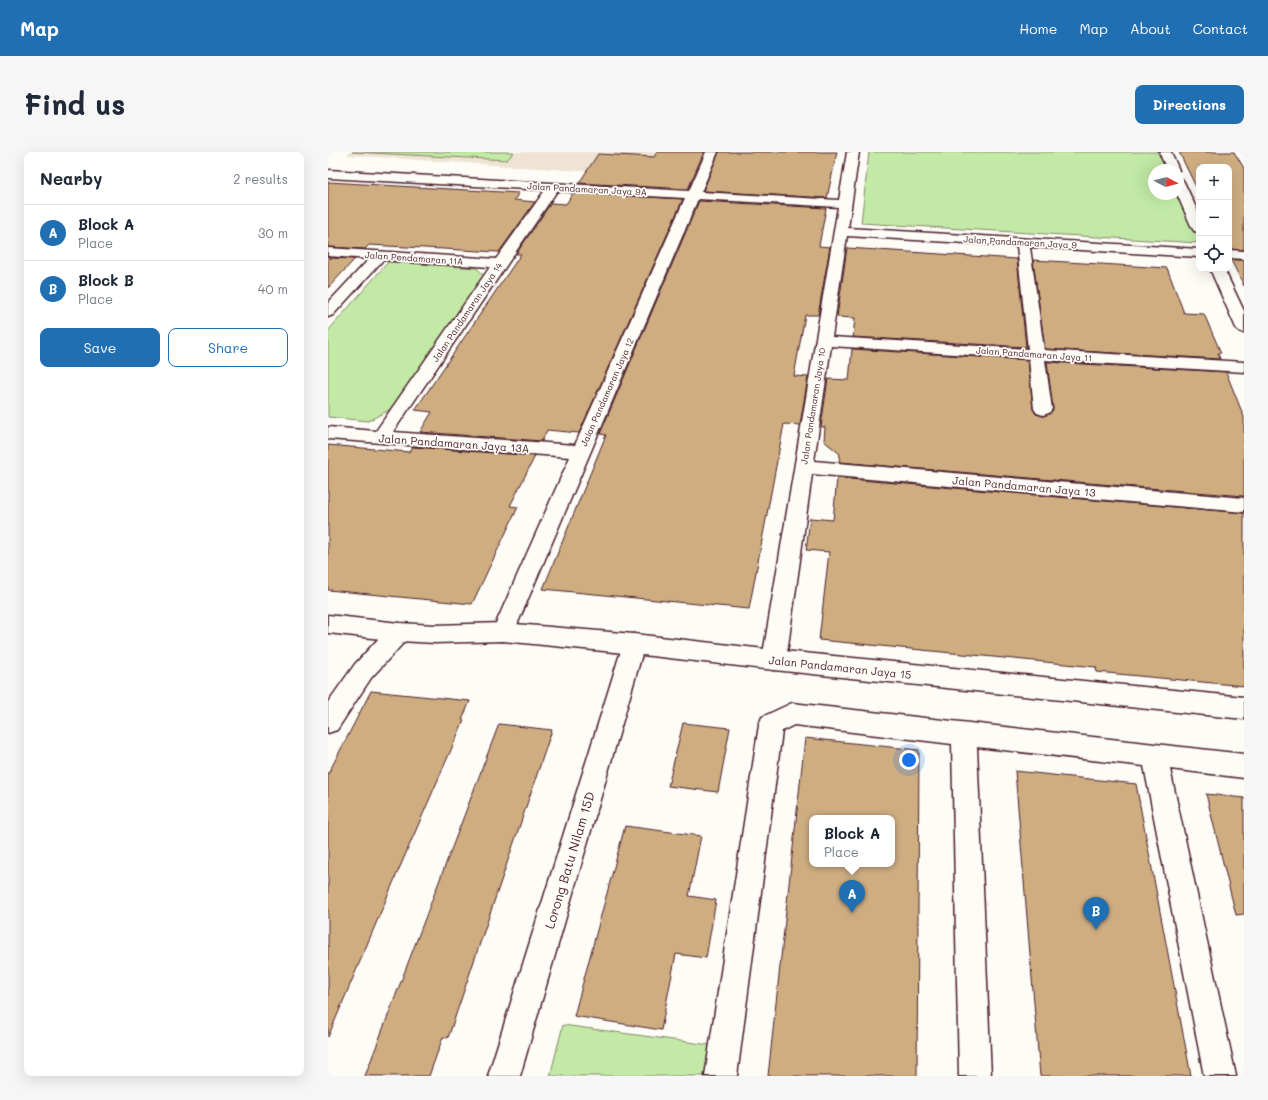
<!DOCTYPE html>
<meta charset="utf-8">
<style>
:root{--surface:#fff;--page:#f6f6f7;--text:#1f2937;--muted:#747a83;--line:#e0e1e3;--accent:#1f6fb2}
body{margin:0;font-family:Mali,sans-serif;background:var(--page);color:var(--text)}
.controls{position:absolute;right:12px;top:12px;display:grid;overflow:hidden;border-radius:8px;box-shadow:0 4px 16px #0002}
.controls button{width:36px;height:36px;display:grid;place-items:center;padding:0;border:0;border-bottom:1px solid var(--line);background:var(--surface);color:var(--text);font:20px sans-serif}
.compass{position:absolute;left:820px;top:12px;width:36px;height:36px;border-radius:50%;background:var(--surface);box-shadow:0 4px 16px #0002;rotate:97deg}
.you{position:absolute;left:581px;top:608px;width:14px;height:14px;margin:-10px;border:3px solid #fff;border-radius:50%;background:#1a73e8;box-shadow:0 0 0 6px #1a73e833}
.badge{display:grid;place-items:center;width:26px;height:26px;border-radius:50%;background:var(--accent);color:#fff;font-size:13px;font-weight:700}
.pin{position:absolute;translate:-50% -33px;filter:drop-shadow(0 1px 2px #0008)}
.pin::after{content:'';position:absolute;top:21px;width:14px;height:12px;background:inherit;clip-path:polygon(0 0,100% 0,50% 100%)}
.popup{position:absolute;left:481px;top:663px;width:86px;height:52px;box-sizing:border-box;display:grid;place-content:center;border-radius:8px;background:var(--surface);filter:drop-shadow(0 1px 3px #0005);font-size:13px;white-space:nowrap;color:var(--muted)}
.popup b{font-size:15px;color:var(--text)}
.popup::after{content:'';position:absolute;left:50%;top:100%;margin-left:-8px;border:8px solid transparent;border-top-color:var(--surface)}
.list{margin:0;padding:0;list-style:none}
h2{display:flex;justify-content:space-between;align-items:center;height:52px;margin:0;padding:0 16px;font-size:17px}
h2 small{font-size:13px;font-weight:400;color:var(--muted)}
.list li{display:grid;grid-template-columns:26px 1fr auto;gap:12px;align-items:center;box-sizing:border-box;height:56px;padding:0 16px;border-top:1px solid var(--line)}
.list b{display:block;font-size:15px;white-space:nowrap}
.list p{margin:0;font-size:13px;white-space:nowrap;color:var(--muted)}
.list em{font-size:13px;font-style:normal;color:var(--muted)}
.actions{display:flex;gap:8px;padding:12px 16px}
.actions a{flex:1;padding:9px 0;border:1px solid var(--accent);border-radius:8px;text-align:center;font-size:14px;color:var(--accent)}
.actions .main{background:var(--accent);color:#fff}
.icon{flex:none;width:22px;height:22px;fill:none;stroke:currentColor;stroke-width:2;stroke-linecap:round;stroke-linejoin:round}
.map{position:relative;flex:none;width:916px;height:924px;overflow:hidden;border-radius:8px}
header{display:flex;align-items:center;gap:24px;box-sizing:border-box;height:56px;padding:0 20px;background:var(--accent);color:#fff}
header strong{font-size:19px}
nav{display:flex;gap:22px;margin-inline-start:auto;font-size:14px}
.intro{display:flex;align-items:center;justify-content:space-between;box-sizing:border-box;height:96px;padding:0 24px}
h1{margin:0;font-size:28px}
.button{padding:10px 18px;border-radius:8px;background:var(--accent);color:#fff;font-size:14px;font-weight:700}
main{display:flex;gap:24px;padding:0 24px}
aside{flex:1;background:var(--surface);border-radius:8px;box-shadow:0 4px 16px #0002}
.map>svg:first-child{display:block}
.built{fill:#efe4d4}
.green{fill:#c2eaa6;stroke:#868468}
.building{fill:#cead81;stroke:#4a1f2b;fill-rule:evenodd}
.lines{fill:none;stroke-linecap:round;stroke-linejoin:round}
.minor-casing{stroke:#4a1f2b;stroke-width:3}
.major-casing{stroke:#4a1f2b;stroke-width:3}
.minor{fill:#fdfcf7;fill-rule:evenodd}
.major{fill:#fdfcf7;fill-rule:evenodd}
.labels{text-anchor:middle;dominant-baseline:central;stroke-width:3.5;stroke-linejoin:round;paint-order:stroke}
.far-street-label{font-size:9px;fill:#4a1f2b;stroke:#fdfcf7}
.street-label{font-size:11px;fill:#4a1f2b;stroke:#fdfcf7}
.near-street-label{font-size:13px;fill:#4a1f2b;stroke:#fdfcf7}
</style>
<header>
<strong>Map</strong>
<nav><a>Home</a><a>Map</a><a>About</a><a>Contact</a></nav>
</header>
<div class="intro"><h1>Find us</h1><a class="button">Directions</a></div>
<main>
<aside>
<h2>Nearby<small>2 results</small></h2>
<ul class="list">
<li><span class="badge">A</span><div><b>Block A</b><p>Place</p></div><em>30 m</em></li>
<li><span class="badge">B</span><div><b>Block B</b><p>Place</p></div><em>40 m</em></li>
</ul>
<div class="actions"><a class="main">Save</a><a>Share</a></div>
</aside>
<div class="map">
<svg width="916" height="924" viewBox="0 0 916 924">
<rect width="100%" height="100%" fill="#fdfcf7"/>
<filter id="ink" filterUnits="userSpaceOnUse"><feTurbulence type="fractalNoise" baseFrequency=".025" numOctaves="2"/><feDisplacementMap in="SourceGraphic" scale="8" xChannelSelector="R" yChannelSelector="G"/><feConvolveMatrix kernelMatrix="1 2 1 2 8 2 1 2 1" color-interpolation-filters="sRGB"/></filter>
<g filter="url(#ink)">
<path class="built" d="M21 0H370L356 26 19 3Z"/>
<path class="green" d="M24 0H186L179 8Z
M541 0H831L839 18H826V42L850 41 871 87V91L533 71Z
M60 110 149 116 156 124 63 257 40 269 0 265V179Z
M235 873 382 893 377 924H222Z"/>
<path class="building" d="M329 0H376L360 37 251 31 270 2 326 5Z
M391 0H509L499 46 375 39Z
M851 0H906L916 16V98L901 97V15H871V41Z
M0 30 191 41 186 48 207 50 171 100 41 93 37 97 0 95Z
M245 41 355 47 251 281 219 278 214 289 92 280 104 260 87 258 193 102H188L223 51 238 52Z
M371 49 498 56 491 94 502 95 490 163H477L466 224 480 225 472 273 456 272 421 457 215 437 278 283 272 282Z
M519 96 689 107 698 195 525 185 527 166 509 165Z
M0 106 27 107 0 136Z
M705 108 839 116 856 161 876 162 893 201H890L892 207 717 197Z
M903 108H916V134Z
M524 197 700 208 705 257 708 262 715 264 721 262 725 257 719 210 898 220 916 265V344L511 310 512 302 496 289 497 275H493L500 227 521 228Z
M0 293 81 300 84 295 207 304 182 354 190 355 144 452 0 438Z
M509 326 916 361V534L769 520 768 515 491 488 501 400 478 398 482 366 505 368Z
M43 539 142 549 134 568H136L68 724 0 885V622Z
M355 571 402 576 390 640 340 634Z
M171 572 224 578 120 886 115 885 101 924H37Z
M477 586 591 598 589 924H440ZM484 666H564V712H484Z
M687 619 808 632 863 924H712Z
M878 642 916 646V762L908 763Z
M297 674 373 684 361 744 388 748 378 806 348 802 333 878 246 864Z"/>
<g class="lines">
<defs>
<path id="minor" d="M378 0H390L373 40 511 48 519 0H531L520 76 871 97V105L702 95 716 198 916 210V220L717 208 724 257 721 261 715 263 709 261 706 257 701 207 503 194 486 309 916 346V360L484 322 458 508 454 515 446 518 438 515 434 508 510 55 370 47 186 480 183 487 175 489 167 487 164 480 242 305 0 287V275L48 279 162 115 55 108 5 163 0 165V151L41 107 0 104V96L168 107 217 38 0 26V18L361 39ZM229 39 357 46 247 293 65 280ZM519 84 689 94 700 197 504 185Z
M831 0H843L851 18 850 19V18H839Z
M850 26 854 27 856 30 871 62V80L866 79 864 76 849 42Z
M901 98 916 99V107L901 106Z
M882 117H896L916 159V181L911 179 908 176Z
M71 471 79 473 82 480 79 487 43 526 9 578 0 581V550L27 512 63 473Z
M306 482 314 485 317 492 192 924H160L295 492 298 485Z
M464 551 916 602V626L842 617 908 924H876L816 614 649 595 663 924H631L624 592 466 573 454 579 409 924H377L431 573 434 565Z"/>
<path id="major" d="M0 463 71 471 107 473 175 471 306 482 446 498 916 545V567L446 518 306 502 175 489 107 491 71 489 0 481Z"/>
</defs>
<use href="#minor" class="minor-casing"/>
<use href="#major" class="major-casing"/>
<use href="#minor" class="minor"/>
<use href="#major" class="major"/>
</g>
</g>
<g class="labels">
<g class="far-street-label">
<text transform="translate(259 37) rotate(3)">Jalan Pandamaran Jaya 9A</text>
<text transform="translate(692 90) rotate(3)">Jalan Pandamaran Jaya 9</text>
<text transform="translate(86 106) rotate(4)">Jalan Pendamaran 11A</text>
<text transform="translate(139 160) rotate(-56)">Jalan Pandamaran Jaya 14</text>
<text transform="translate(706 202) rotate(4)">Jalan Pandamaran Jaya 11</text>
<text transform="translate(279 240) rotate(-66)">Jalan Pandamaran Jaya 12</text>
<text transform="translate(485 254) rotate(-81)">Jalan Pandamaran Jaya 10</text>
</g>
<g class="street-label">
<text transform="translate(126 291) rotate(4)">Jalan Pandamaran Jaya 13A</text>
<text transform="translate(696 334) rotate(5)">Jalan Pandamaran Jaya 13</text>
<text transform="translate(512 515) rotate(6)">Jalan Pandamaran Jaya 15</text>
</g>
<g class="near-street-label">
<text transform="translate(241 708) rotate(-73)">Lorong Batu Nilam 15D</text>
</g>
</g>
</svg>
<div class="controls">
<button>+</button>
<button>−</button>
<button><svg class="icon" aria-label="locate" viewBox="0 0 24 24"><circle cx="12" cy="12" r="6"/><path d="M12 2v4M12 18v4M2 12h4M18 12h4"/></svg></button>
</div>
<svg class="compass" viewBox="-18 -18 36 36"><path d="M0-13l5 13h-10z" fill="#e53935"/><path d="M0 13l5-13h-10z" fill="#747a83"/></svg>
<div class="you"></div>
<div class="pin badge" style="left:524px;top:761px">A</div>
<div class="popup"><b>Block A</b>Place</div>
<div class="pin badge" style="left:768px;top:778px">B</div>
</div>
</main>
